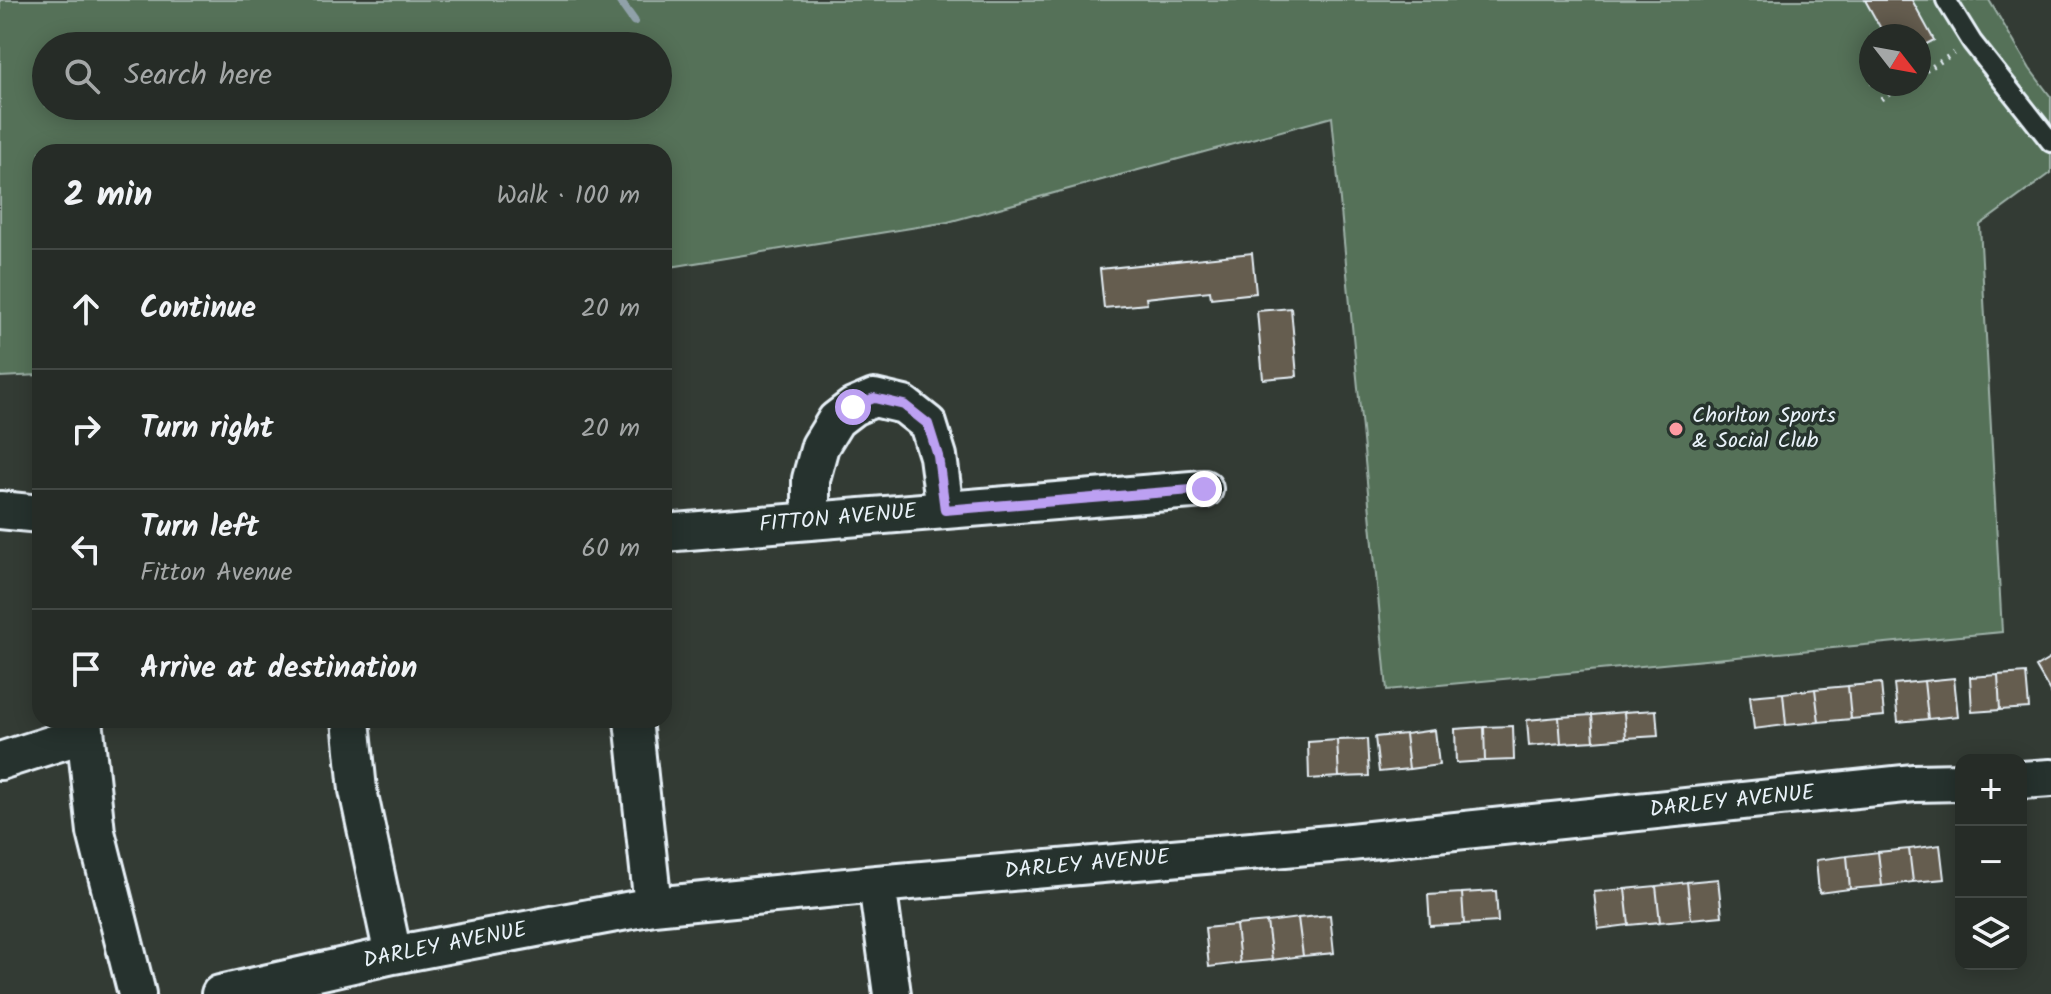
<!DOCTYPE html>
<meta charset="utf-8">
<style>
:root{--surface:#262c27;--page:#323833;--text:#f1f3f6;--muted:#a4a7a7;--line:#424844}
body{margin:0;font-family:Kalam,sans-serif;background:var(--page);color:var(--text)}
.controls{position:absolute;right:24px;bottom:24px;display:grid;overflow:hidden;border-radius:16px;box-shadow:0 4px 20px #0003}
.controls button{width:72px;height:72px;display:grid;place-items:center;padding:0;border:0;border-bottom:2px solid var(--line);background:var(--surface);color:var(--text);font:40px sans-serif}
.compass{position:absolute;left:1859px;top:24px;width:72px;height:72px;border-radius:50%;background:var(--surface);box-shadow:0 4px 20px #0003;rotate:121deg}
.stop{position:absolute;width:24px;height:24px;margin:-18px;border:6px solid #bca0f2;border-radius:50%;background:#fff}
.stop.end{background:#bca0f2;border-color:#fff;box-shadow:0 2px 8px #0008}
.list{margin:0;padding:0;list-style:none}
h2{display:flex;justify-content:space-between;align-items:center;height:104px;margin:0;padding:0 32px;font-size:34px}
h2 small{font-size:26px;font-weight:400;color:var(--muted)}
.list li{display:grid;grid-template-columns:52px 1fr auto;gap:24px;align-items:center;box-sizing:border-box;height:120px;padding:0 32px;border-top:2px solid var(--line)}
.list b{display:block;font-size:30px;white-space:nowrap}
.list p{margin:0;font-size:26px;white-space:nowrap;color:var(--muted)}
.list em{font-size:26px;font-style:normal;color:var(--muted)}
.icon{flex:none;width:44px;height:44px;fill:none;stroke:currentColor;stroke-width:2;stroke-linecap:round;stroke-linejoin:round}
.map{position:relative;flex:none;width:2051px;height:994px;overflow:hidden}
.search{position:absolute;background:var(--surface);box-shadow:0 4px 20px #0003;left:32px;top:32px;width:640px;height:88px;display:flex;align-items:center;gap:20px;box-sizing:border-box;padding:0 28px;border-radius:44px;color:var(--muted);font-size:30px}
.panel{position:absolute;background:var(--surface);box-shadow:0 4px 20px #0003;left:32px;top:144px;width:640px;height:584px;border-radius:24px}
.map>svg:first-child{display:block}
.green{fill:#547159;stroke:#9eb1a8;stroke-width:2;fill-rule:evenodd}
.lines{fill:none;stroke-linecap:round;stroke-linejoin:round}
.stream{stroke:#90a1a9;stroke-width:9}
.building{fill:#655d4f;stroke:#e8f1f8;stroke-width:2}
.service-casing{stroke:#e8f1f8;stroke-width:24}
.minor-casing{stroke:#e8f1f8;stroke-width:42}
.path{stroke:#e8f1f8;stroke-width:5;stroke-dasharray:2 6;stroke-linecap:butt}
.service{stroke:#26332d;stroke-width:18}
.minor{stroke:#26332d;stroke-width:36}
.route{stroke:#bca0f2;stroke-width:10}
.poi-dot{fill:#ff9aa2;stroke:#26332d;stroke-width:3}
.labels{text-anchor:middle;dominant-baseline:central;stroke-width:7;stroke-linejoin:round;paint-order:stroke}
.poi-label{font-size:22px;fill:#e8f1f8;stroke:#26332d;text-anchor:start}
.street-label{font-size:22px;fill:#e8f1f8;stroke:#26332d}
</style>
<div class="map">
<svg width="2051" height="994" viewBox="0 0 2051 994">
<rect width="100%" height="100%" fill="#333b34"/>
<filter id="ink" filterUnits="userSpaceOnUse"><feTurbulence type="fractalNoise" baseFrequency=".0125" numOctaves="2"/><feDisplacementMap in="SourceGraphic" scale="16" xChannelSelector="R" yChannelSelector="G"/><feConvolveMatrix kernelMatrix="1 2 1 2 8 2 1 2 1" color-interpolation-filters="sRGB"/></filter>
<g filter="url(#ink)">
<path class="green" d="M0 0H1989L2030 69 2051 97V173L1980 225 2002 632 1387 690 1332 117 948 222 664 268V152H40V375L0 377ZM1871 36H1919V84H1871ZM46 46H658V106H46Z"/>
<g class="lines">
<path class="stream" d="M619 0 634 21"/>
</g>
<path class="building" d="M1865 0H1912L1934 40 1919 48V36H1885Z
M1252 253 1256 293 1211 298 1210 291 1146 298 1147 304 1104 308 1100 269Z
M1291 308 1297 376 1263 379 1257 311Z
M2051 658V693L2036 667Z
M2026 673 2029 708 2000 710 1998 675Z
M1998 675 2000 710 1972 712 1970 677Z
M1954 678 1958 716 1928 719 1924 681Z
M1924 681 1928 719 1898 722 1894 684Z
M1881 683 1884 716 1851 719 1848 686Z
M1848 686 1851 719 1819 722 1815 689Z
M1815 689 1819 722 1786 725 1783 693Z
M1783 693 1786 725 1754 729 1750 696Z
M1656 710 1658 736 1626 738 1624 712Z
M1624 712 1626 738 1594 741 1592 715Z
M1592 715 1594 741 1561 743 1559 717Z
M1559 717 1561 743 1529 746 1527 720Z
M1513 726 1514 760 1485 761 1484 727Z
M1484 727 1485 761 1456 763 1455 729Z
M1435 730 1439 765 1409 769 1405 734Z
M1405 734 1409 769 1379 772 1375 737Z
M1367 739 1369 776 1339 777 1337 740Z
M1337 740 1339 777 1309 779 1308 742Z
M1940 845 1944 879 1913 882 1909 849Z
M1909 849 1913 882 1882 886 1878 852Z
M1878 852 1882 886 1850 889 1847 856Z
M1847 856 1850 889 1819 893 1816 860Z
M1718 879 1722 916 1691 919 1687 882Z
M1687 882 1691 919 1660 922 1656 886Z
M1656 886 1660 922 1629 925 1625 889Z
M1625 889 1629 925 1598 929 1594 892Z
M1496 891 1498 922 1464 924 1462 893Z
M1462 893 1464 924 1430 926 1428 895Z
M1330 915 1334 953 1303 956 1298 918Z
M1298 918 1303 956 1272 960 1267 922Z
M1267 922 1272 960 1240 963 1236 925Z
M1236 925 1240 963 1209 967 1205 928Z"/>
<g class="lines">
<defs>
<path id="service" d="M1946 0 1972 42 2051 142"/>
<path id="minor" d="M0 510 40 514
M811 521V479L820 446 836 420 853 407 874 398 904 405 928 424 938 456 945 510
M664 533 1204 489
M84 720 96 832 137 994
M351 720 358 790 393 955
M633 720 653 906
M0 761 85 734
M2021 780 2051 778
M877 884 892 994
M220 994 393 955 653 906 877 884 1341 843 1914 783 1961 782"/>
</defs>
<use href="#service" class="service-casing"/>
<use href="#minor" class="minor-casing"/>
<path class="path" d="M1919 75 1954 53
M1881 99 1905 84"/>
<use href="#service" class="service"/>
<use href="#minor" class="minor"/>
</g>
</g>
<g class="lines" filter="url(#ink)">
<path class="route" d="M853 407 874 398 904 405 928 424 938 456 945 510 1204 489"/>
</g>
<circle class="poi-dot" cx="1676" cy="429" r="8"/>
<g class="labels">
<g class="poi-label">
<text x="1692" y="416">Chorlton Sports<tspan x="1692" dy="25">&amp; Social Club</tspan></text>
</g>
<g class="street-label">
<text transform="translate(838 519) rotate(-5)">FITTON AVENUE</text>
<text transform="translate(1732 802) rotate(-6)">DARLEY AVENUE</text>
<text transform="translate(1087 865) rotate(-5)">DARLEY AVENUE</text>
<text transform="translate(445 946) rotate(-11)">DARLEY AVENUE</text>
</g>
</g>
</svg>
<div class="controls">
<button>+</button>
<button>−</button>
<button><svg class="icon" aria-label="layers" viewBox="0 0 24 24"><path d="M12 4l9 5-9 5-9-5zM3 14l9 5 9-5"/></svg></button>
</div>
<svg class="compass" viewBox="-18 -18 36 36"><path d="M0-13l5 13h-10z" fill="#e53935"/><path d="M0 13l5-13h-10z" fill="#a4a7a7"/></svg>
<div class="stop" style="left:853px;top:407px"></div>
<div class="stop end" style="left:1204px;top:489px"></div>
<div class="search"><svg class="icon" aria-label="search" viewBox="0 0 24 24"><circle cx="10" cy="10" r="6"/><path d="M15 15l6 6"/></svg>Search here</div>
<section class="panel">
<h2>2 min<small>Walk · 100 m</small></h2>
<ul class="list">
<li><svg class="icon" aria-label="ahead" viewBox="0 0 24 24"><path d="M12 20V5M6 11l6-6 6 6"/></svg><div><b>Continue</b></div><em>20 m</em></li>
<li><svg class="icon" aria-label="right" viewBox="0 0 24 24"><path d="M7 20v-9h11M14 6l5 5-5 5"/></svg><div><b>Turn right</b></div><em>20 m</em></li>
<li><svg class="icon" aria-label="left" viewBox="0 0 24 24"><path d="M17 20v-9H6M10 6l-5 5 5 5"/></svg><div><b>Turn left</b><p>Fitton Avenue</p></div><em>60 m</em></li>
<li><svg class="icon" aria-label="arrive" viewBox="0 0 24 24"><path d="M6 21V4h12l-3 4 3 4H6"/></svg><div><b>Arrive at destination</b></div></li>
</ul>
</section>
</div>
